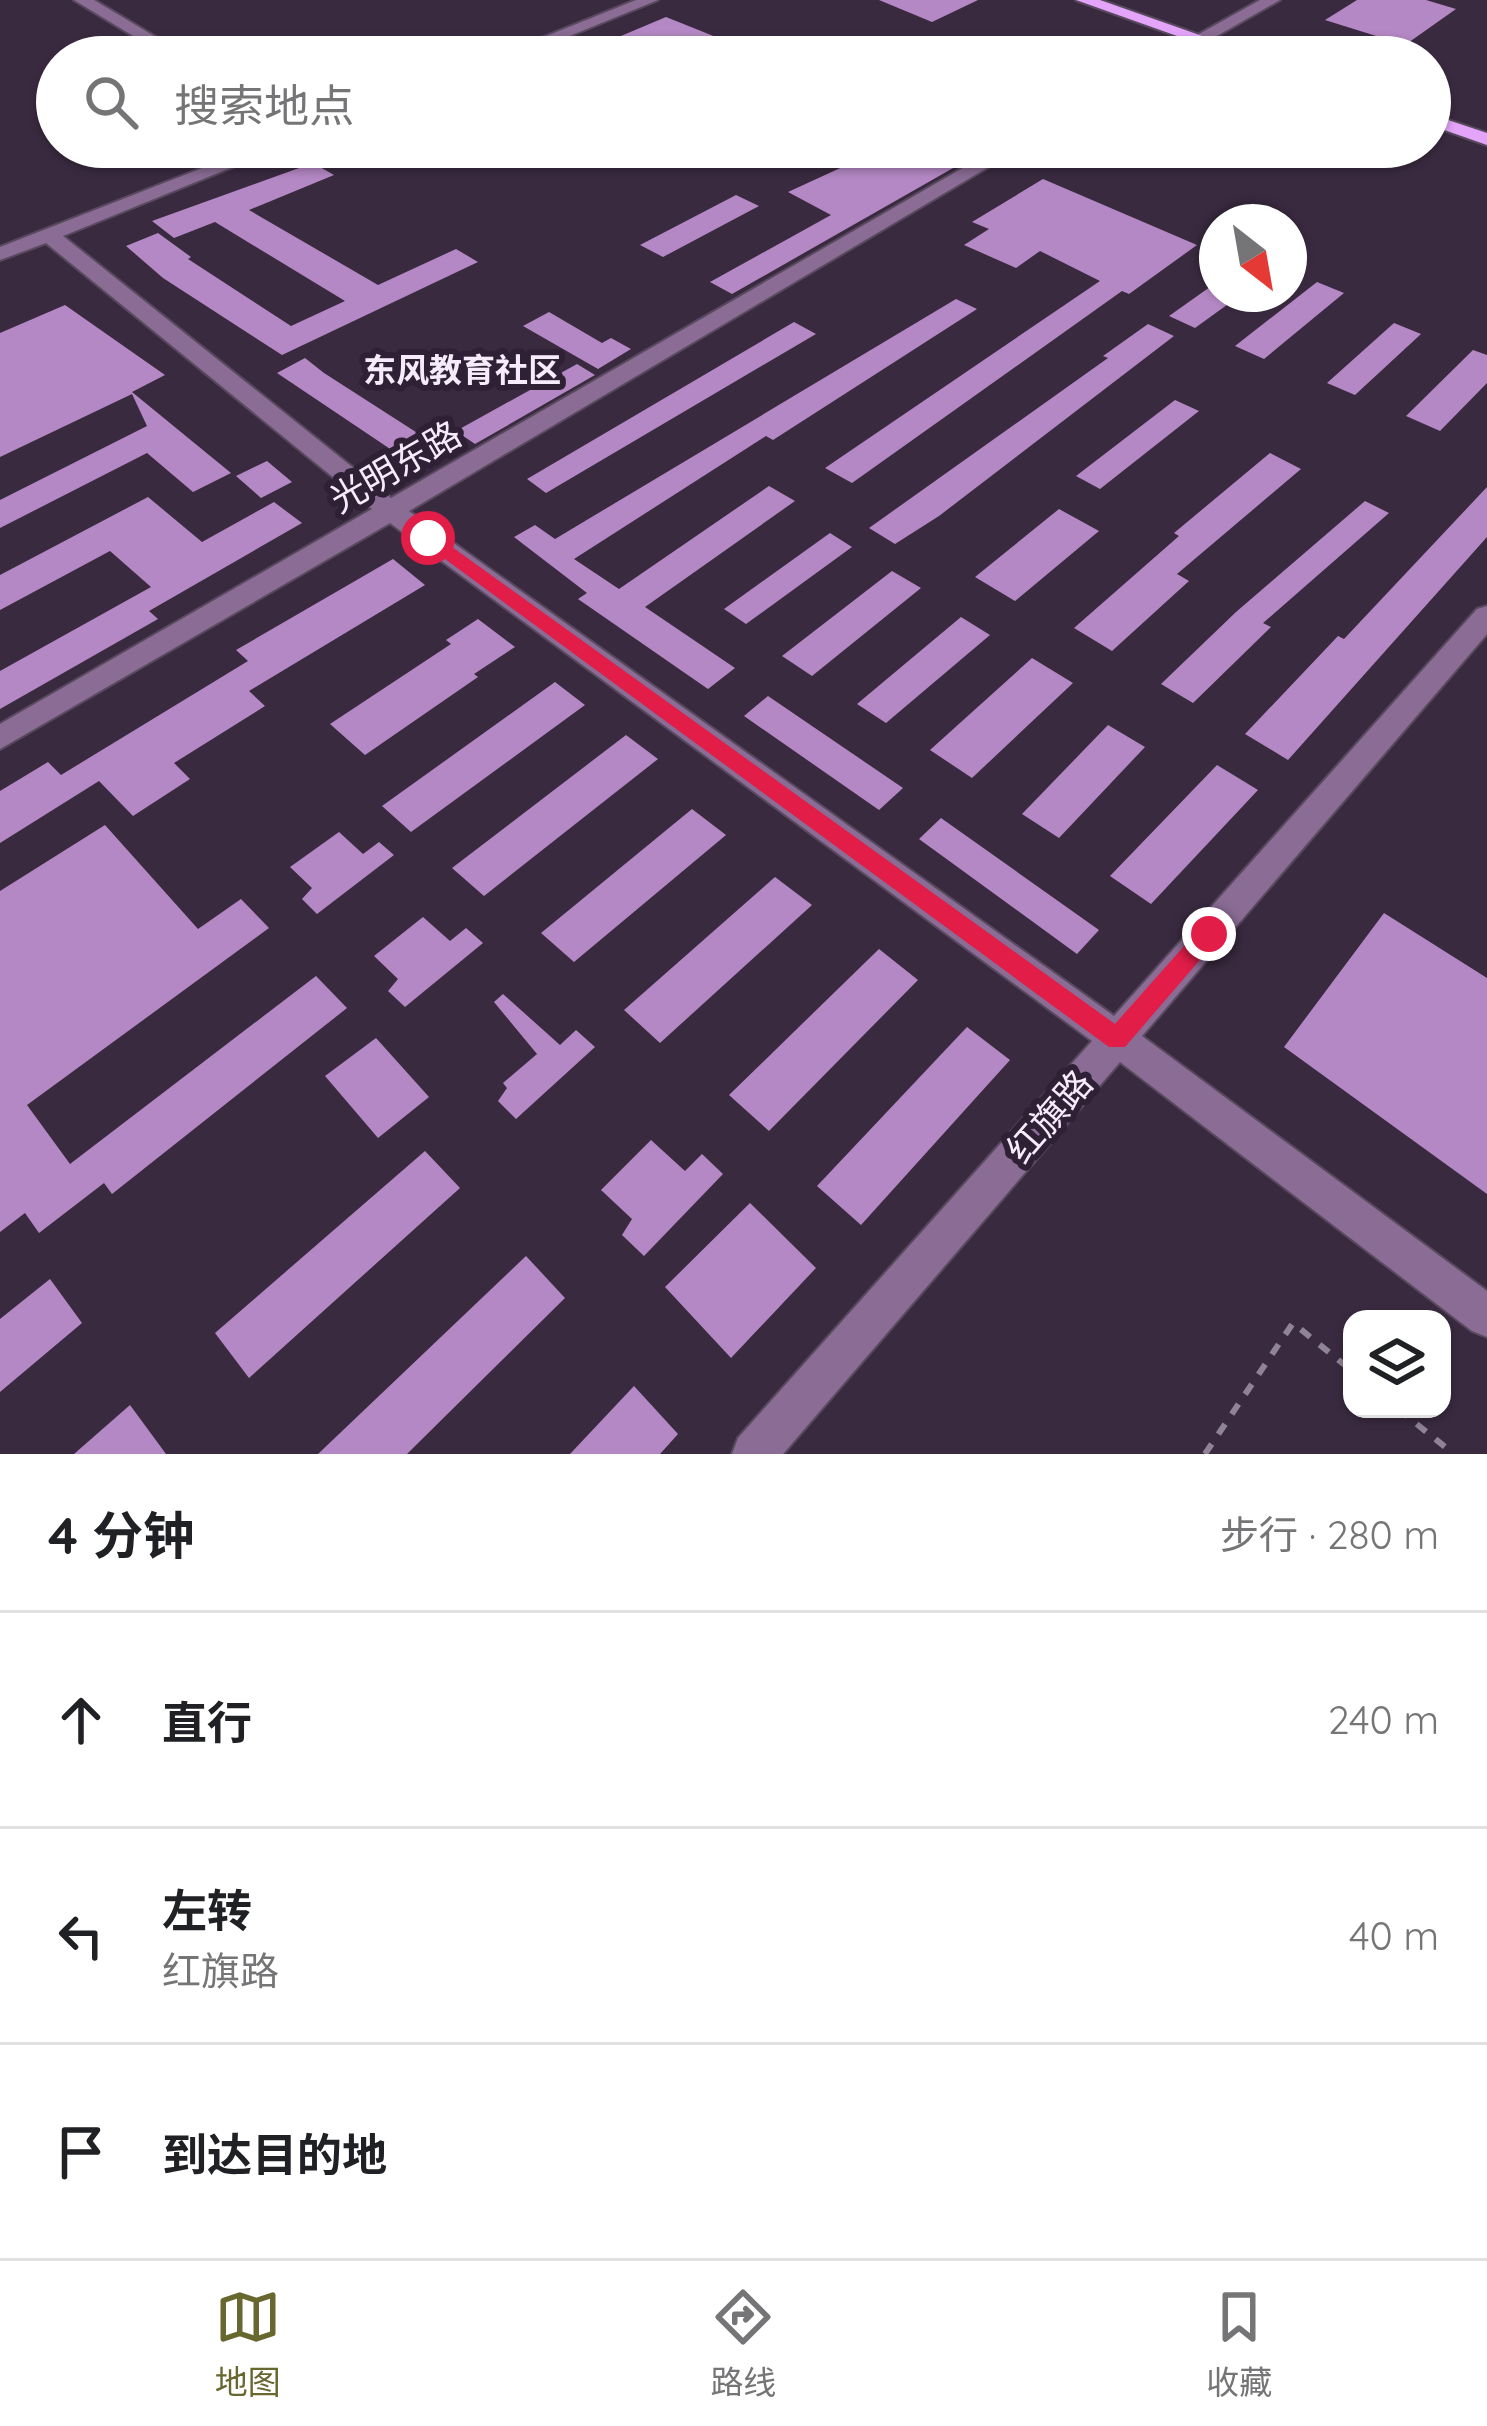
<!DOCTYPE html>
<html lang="zh">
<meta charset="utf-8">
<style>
:root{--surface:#fff;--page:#f2f2f2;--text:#202124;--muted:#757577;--line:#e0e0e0;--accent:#696730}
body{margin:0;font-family:Quicksand,"Noto Sans SC",sans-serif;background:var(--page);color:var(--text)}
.controls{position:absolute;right:36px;bottom:36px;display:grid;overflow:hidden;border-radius:24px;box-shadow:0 3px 9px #0004}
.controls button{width:108px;height:108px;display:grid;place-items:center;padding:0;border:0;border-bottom:3px solid var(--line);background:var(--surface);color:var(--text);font:60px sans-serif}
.compass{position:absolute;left:1199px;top:204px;width:108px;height:108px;border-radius:50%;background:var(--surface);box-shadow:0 3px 9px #0004;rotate:149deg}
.stop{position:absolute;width:36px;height:36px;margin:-27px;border:9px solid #e11d48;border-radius:50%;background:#fff}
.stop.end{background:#e11d48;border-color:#fff;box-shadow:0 3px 12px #0008}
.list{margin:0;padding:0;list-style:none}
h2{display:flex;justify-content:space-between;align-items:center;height:156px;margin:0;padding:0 48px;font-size:51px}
h2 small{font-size:39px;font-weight:400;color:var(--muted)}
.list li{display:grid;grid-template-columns:78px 1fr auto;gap:36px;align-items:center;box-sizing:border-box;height:216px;padding:0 48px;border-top:3px solid var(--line)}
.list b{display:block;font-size:45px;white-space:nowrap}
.list p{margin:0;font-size:39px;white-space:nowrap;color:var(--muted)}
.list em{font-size:39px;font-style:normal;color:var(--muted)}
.icon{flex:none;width:66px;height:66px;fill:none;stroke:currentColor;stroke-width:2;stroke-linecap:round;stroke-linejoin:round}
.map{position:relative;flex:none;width:1487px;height:1454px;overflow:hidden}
.search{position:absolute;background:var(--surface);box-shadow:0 3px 9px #0004;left:36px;right:36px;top:36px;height:132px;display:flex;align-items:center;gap:30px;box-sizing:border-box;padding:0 42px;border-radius:66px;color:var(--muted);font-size:45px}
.sheet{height:804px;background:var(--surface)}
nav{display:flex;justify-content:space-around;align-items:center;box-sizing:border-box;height:168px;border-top:3px solid var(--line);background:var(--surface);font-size:33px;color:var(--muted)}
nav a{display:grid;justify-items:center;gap:6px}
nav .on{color:var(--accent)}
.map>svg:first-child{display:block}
.building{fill:#b488c4}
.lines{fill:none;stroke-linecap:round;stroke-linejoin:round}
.minor-casing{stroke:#58495e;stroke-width:4}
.major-casing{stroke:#58495e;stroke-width:4}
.path{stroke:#908395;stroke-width:6;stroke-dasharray:12 12;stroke-linecap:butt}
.minor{fill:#8a6c95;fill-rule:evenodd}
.major{fill:#e3a4f9;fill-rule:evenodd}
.route{fill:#e11d48}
.labels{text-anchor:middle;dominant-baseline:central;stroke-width:12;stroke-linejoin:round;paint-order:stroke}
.far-neighbourhood-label{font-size:33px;font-weight:bold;fill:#f6ebfa;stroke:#302036}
.street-label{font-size:36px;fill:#f6ebfa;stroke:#302036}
</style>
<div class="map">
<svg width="1487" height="1454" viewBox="0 0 1487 1454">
<rect width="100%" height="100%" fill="#3a2a40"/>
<path class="building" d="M879 0H978L932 22Z
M1357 0H1426L1456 9 1405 45 1325 20Z
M666 17 711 35 762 57H571Z
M886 147H958L976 155 732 294 710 282 831 215 788 192Z
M313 163 334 175 249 210 378 285 456 249 478 262 282 355 163 278 126 246 158 233 191 257 188 259 291 326 345 301 215 222 174 238 152 221Z
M1043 179 1197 245 1129 294 1122 291 852 483 825 468 1100 281 1040 251 1016 268 964 245 989 229 972 222Z
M736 195 759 206 663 257 640 245Z
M1217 282V294H1242L1195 328 1169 316Z
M1317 282 1344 293 1264 359 1235 346Z
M956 299 977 309 773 440 766 436 574 559 619 589 769 486 795 501 645 607 735 668 708 689 578 599 587 593 514 537 535 525 555 539Z
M65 305 165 375 132 392 231 473 193 492 147 453 0 528V500L147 426 132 394 0 457V333Z
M549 312 602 343 611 338 631 349 598 369 523 326Z
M794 322 816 334 546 493 527 479Z
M1394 323 1421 334 1355 395 1327 383Z
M1148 324 1174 336 939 516 895 544 869 528 1108 358 1103 356Z
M1473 350 1487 355V383L1440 431 1406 416Z
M305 358 324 373 447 452 420 469 277 373Z
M577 364 595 375 475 444 456 431Z
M1175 400 1199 411 1100 489 1076 476Z
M1270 453 1301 469 1177 574 1189 581 1112 651 1074 628 1179 536 1174 533Z
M267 461 292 482 261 498 236 476Z
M1487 487V537L1288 760 1245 734 1338 636 1344 639Z
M148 497 202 542 274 502 302 523 149 611 158 619 0 709V671L151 587 110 551 0 610V575Z
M1365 501 1389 513 1263 623 1271 627 1193 703 1161 684 1236 612Z
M1059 509 1099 531 1015 601 975 577Z
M830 533 852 547 746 624 724 609Z
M393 559 425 585 249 691 265 706 174 763 190 779 133 816 99 781 0 843V791L48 762 61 775 248 661 236 650Z
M892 571 921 588 812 676 782 656Z
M961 617 990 635 886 723 857 704Z
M478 619 515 647 474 674 478 677 365 755 330 724 451 644 446 640Z
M1032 658 1073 683 972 778 930 750Z
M555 682 585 705 411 832 382 806Z
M768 696 903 788 879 810 744 716Z
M1108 725 1145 747 1059 838 1022 814Z
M626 735 658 759 484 896 452 868Z
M1217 765 1258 790 1151 904 1110 876Z
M692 809 726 835 574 962 541 933Z
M941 818 1099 930 1077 954 919 839Z
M105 825 198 929 241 899 269 928 27 1105 70 1164 316 976 347 1008 112 1194 104 1183 39 1233 25 1213 0 1232V891Z
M339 832 363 854 379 842 394 855 317 914 302 899 312 888 290 867Z
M775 877 812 905 660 1043 624 1010Z
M1384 913 1487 978V1194L1284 1047Z
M423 917 450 941 466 928 483 943 405 1007 388 991 398 979 374 956Z
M879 949 918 980 769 1131 729 1095Z
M503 994 560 1045 576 1030 595 1047 516 1119 498 1101 507 1088 503 1083 537 1054 494 1002Z
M967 1027 1010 1060 861 1225 817 1186Z
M376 1038 429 1097 378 1138 325 1076Z
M651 1140 685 1171 702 1154 723 1174 644 1256 622 1235 632 1219 601 1190Z
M425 1151 460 1188 249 1378 215 1333Z
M750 1203 816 1268 731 1358 665 1287Z
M526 1256 565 1298 407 1454H318Z
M50 1279 82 1323 0 1392V1319Z
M634 1386 678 1434 660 1454H570Z
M130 1405 166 1454H74Z"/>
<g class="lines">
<defs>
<path id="minor" d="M74 0H94L189 57H168Z
M636 0H658L518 57H494Z
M1260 0H1280L1180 57H1158Z
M256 147H282L63 236 391 498 999 147H1022L409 511 1114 1016 1477 609 1487 606V634L1142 1036 1487 1291V1337L1472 1331 1120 1062 783 1454H732L738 1438 1092 1041 390 523 0 749V724L372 509 46 243 0 260V247Z"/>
<path id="major" d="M1076 0H1100L1262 57H1236Z
M1430 114 1487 133V145L1430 125Z"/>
</defs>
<use href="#minor" class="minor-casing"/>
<use href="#major" class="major-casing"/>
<path class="path" d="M1398 1409 1454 1454
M1205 1454 1293 1323 1352 1371"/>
<use href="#minor" class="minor"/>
<use href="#major" class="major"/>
</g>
<path class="route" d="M422 534H434L1115 1024 1201 927H1217V940L1125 1047H1109L422 542Z"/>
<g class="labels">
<g class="far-neighbourhood-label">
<text x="462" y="369">东风教育社区</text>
</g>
<g class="street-label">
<text transform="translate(395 466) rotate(-30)">光明东路</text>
<text transform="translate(1049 1116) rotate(-49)">红旗路</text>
</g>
</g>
</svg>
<div class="controls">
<button><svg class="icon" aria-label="layers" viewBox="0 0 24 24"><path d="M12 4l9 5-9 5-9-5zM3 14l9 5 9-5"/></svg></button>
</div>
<svg class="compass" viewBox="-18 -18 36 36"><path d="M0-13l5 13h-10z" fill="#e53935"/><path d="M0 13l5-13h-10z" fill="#757577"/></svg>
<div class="stop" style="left:428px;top:538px"></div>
<div class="stop end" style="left:1209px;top:934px"></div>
<div class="search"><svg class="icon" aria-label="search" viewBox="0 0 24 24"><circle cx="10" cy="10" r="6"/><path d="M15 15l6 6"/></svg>搜索地点</div>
</div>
<section class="sheet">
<h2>4 分钟<small>步行 · 280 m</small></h2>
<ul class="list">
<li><svg class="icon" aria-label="ahead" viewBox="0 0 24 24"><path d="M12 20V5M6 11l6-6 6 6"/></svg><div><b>直行</b></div><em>240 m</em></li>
<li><svg class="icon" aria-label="left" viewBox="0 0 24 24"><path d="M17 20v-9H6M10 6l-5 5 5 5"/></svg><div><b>左转</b><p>红旗路</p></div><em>40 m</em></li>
<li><svg class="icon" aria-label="arrive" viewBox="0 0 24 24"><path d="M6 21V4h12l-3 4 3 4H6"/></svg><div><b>到达目的地</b></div></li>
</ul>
</section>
<nav>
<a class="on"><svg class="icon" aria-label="map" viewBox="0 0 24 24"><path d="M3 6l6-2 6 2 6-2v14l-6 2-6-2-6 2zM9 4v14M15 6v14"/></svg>地图</a>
<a><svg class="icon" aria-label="directions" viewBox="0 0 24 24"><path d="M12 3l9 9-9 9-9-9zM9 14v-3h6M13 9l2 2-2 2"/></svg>路线</a>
<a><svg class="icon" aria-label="saved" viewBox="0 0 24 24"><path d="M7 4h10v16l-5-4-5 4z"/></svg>收藏</a>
</nav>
